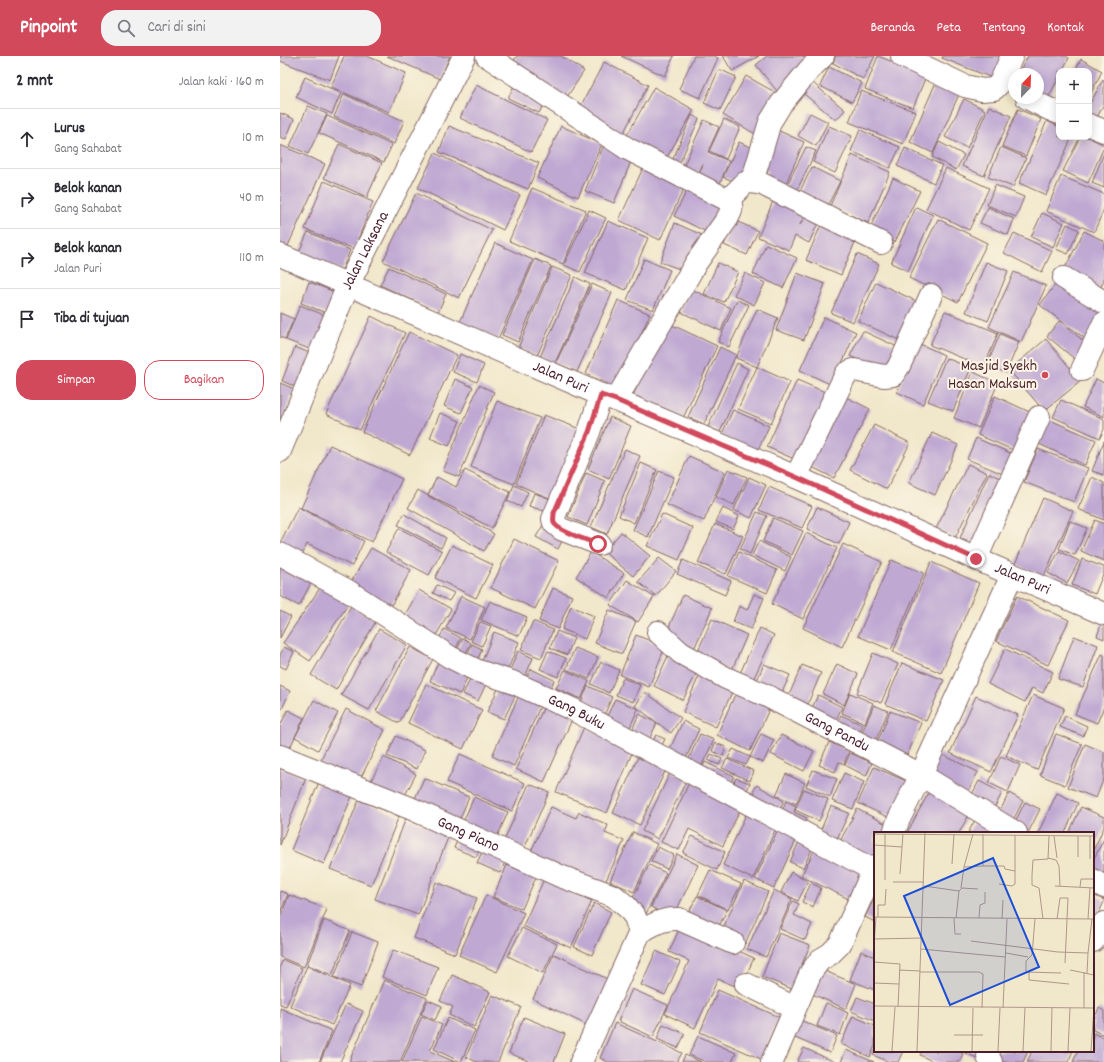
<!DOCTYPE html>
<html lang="id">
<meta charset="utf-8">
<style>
:root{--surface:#fff;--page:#f2f2f3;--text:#2b2b33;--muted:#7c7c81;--line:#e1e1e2;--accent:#d1495b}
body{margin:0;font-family:Dekko,sans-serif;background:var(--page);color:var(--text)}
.controls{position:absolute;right:12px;top:12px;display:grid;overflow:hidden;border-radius:8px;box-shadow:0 2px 10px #0003}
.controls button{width:36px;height:36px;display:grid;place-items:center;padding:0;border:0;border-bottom:1px solid var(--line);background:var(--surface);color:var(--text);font:20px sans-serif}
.compass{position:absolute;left:728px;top:12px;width:36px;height:36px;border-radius:50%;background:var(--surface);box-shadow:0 2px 10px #0003;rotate:23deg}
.stop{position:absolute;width:12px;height:12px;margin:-9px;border:3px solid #d1495b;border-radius:50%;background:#fff}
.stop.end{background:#d1495b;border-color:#fff;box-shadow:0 1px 4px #0008}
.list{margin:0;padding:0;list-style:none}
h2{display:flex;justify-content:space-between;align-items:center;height:52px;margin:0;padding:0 16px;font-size:17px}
h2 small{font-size:13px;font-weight:400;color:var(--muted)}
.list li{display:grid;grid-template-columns:26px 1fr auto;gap:12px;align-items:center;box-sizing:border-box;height:60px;padding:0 16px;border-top:1px solid var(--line)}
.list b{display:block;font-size:15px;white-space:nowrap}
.list p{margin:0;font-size:13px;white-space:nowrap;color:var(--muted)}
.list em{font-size:13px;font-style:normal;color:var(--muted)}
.actions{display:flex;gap:8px;padding:12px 16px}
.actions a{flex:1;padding:9px 0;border:1px solid var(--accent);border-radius:16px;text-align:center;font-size:14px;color:var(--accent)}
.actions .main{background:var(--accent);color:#fff}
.icon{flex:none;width:22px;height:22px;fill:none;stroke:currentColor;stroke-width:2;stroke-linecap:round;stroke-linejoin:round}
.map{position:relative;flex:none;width:824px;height:1006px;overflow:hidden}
header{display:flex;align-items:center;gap:24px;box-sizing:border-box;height:56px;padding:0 20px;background:var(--accent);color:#fff}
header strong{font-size:19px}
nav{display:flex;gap:22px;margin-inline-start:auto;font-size:14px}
.search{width:280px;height:36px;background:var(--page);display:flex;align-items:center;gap:10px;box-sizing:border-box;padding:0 14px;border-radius:16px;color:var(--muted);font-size:15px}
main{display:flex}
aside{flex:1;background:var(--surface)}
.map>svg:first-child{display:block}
.building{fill:#bfa9d3}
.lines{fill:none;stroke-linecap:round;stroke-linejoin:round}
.minor-casing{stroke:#846563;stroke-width:24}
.tertiary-casing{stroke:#846563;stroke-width:24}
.minor{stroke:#fff;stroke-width:22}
.tertiary{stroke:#fff;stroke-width:22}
.route{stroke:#d1495b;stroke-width:5}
.poi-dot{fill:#d1495b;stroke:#fcf5e5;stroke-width:1.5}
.labels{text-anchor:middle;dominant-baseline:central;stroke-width:4;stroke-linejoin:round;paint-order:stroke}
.street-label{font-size:16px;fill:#4a1f2b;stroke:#fcf5e5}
.poi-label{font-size:16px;fill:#4a1f2b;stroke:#fcf5e5;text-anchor:end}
.inset-road{fill:none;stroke:#ae978a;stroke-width:1}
.view{fill:#1d4ed8;fill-opacity:0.15;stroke:#1d4ed8;stroke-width:2}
.inset-edge{fill:none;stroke:#4a1f2b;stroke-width:2}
</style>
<header>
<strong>Pinpoint</strong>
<div class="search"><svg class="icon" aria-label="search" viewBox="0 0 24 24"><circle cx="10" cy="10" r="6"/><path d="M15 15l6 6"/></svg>Cari di sini</div>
<nav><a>Beranda</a><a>Peta</a><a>Tentang</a><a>Kontak</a></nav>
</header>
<main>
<aside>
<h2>2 mnt<small>Jalan kaki · 160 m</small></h2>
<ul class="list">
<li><svg class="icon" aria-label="ahead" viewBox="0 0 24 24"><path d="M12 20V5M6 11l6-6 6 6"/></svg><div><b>Lurus</b><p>Gang Sahabat</p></div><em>10 m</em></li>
<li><svg class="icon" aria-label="right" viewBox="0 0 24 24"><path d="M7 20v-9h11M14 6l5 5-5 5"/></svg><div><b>Belok kanan</b><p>Gang Sahabat</p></div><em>40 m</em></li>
<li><svg class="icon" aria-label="right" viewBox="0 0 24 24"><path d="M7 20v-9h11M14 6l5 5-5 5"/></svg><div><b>Belok kanan</b><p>Jalan Puri</p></div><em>110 m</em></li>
<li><svg class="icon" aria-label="arrive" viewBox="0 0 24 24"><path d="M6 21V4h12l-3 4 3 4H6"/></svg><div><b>Tiba di tujuan</b></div></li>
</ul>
<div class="actions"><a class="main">Simpan</a><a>Bagikan</a></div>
</aside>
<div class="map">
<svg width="824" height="1006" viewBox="0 0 824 1006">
<rect width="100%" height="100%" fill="#fcf5e5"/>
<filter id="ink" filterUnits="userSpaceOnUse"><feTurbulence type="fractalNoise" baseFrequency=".025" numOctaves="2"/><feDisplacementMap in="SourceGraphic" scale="8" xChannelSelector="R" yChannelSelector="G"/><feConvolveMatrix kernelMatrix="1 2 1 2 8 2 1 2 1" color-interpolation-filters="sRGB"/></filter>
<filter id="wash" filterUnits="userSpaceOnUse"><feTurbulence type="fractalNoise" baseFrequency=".012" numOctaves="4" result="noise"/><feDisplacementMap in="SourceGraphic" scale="16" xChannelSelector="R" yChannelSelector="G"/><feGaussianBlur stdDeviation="0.9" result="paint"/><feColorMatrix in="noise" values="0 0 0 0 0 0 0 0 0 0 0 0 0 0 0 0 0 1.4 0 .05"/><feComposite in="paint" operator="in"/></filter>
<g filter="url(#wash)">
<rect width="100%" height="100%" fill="#f1e7ca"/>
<g id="blocks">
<path class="building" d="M0 0H59L50 24 0 5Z
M64 0H87L126 17 109 56 51 31Z
M107 0H170L160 23Z
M237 0H281L304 15 283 47 229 12Z
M341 0H394L385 20Z
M414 0H434L438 2 420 42 399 33Z
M443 0H479L452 15Z
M487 0H523L530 8 497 35 476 9Z
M556 0H595L583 23 553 7Z
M598 0 646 20 633 52 585 33Z
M663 0H721L720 25 662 2Z
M748 0H786L789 2 782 15H779V21L765 48 758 42V18H738Z
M801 3 822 15 809 41V15H795Z
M324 6 368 29 343 78 298 55Z
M549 11 582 27 572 46 540 30Z
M439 13 456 21 440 54 424 47Z
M466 20 500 39 477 79 443 59Z
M25 21 61 37 52 58 16 41Z
M527 22 565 54 556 64 518 33Z
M823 24H824V48L813 69 809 67V49Z
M656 26 680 36 653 97 630 86Z
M196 29 267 64 251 96 180 62Z
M234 30 265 46 259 57 228 42Z
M374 31 414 54 382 110 342 88Z
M581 35 636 56 623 88 569 66Z
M64 38 124 65 114 88 54 61Z
M684 43 705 54 687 92 665 81Z
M28 50 47 58 28 98 10 90Z
M709 50 731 60 704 120 682 110Z
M738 53 761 63 746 100 722 90Z
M0 57 14 63 6 83 0 81Z
M530 57 548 66 536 90 518 80Z
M412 59 419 63 396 115 389 112Z
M47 60 112 89 104 106 39 77Z
M444 63 460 71 446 103 429 95Z
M424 64 439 71 428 96 449 105 438 132 417 124 423 108 418 118 403 111Z
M767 65 779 71V81H792L766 139 739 127Z
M169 70 259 107 248 133 159 96Z
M281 70 322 88 298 141 257 122Z
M549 70 572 80 555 117 533 106Z
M497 74 524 86 504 132 484 123 488 115 480 111Z
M580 74 620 91 610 112 571 95Z
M800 81H808L824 89V91L808 127 783 115Z
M459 86 481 96 470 120 461 115 456 126 443 121Z
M659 86 684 99 676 114 652 101Z
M59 88 102 107 87 141 44 122Z
M0 89 45 108 7 192 0 189Z
M323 91 352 103 334 147 305 135Z
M526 91 536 95 516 136 506 131Z
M721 91 746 102 733 131 708 121Z
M625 92 662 109 654 127 617 110Z
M155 97 240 139 223 174 138 132Z
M824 97V132L812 127Z
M572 99 610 116 588 167 550 150Z
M364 110 405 130 380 184 339 164Z
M532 111 560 125 546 153 518 139Z
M666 112 709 132 689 174 646 153Z
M781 120 824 138V153L814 176 766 155Z
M613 122 640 135 615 186 589 174Z
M44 125 93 146 74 193 25 173Z
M715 129 744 141 736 161 707 149Z
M252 132 306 154 283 208 229 185Z
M408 132 446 150 433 179 394 160Z
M136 137 212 174 179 242 103 205Z
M496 138 528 152 520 169 527 154 541 160 529 187 515 180 509 194 478 181Z
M636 151 653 159 628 215 611 207Z
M708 151 734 163 728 179 700 167Z
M309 154 326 162 300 216 284 209Z
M762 157 784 167 773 191 751 181Z
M544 162 579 177 561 219 526 204Z
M658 163 707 187 678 246 629 222Z
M454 164 478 175 467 199 444 189Z
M328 165 368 182 346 234 305 217Z
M395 167 422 179 408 216 380 206Z
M787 168 799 174 788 198 776 193Z
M804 175 824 185V225L819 234 783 216Z
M28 176 70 194 62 214 19 196Z
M734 177 772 195 762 216 724 197Z
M215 187 253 204 218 283 180 266Z
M486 188 517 202 503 232 473 218Z
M577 198 599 208 573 266 551 257Z
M255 203 271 210 238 286 222 279Z
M364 203 390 214 373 254 347 244Z
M706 206 728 215 708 265 686 256Z
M438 207 458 216 444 246 424 238Z
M109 211 166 238 158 256 100 229Z
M272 211 292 219 257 300 238 292Z
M734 216 766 230 741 286 709 271Z
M465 217 485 227 474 249 454 239Z
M517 217 545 228 524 284 496 274Z
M295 221 310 228 275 307 260 301Z
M780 222 824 254 807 284 760 249Z
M29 226 60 238 51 259 21 247Z
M596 226 638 246 619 284 578 265Z
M312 228 332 237 297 316 276 307Z
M411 233 451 252 441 275 401 256Z
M338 244 370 258 337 332 306 318Z
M457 244 469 249 449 291 438 286Z
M20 249 51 262 37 296 6 284Z
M477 253 498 262 477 311 456 302Z
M665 255 718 277 704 311 650 289Z
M0 257 14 263 5 283 0 281Z
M91 260 125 277 80 374 46 358Z
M544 261 576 276 552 329 520 314Z
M779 265 810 290 797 305 767 280Z
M388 267 437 290 403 362 353 339Z
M583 275 622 293 610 319 570 300Z
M129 276 177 299 130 399 82 376Z
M720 278 739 286 726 317 707 309Z
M766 283 801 325 764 355 729 314Z
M638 287 664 299 643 348 617 336Z
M15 291 32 298 18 332 2 325Z
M440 291 456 299 424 368 408 361Z
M180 298 204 309 197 326 173 316Z
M666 302 691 312 673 355 648 345Z
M457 307 468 313 440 376 428 371Z
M477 311 510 326 491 367 458 353Z
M693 316 718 327 699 372 674 362Z
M175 323 193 331 181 357 164 350Z
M816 323 824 327V361L803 351Z
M517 324 552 339 521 406 487 391Z
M0 327 14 333 0 369Z
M199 329 214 336 179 421 163 415Z
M562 339 590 353 554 422 526 408Z
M715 340 754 358 738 396 698 379Z
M781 344 824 363V373L820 382 773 361Z
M217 345 260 362 234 428 191 411Z
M453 354 489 370 477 396 441 380Z
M160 357 180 365 169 390 150 382Z
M264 359 305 375 276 445 236 428Z
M330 361 351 370 329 423 308 413Z
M770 364 816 384 805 409 759 388Z
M594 369 630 387 607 433 570 414Z
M652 377 678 389 655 439 629 427Z
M696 382 737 400 728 420 687 403Z
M824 385V419L812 415Z
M50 389 122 423 92 486 21 452Z
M345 393 360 400 327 478 311 471Z
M758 393 808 412 794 446 744 426Z
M409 400 445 416 424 465 387 449Z
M361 407 377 414 354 467 339 460Z
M688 408 707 417 675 482 656 473Z
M448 413 467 421 454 449 436 441Z
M185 414 230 436 212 472 148 439 157 421 176 431Z
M379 415 394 421 368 481 353 474Z
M306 417 325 425 307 469 288 461Z
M709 417 728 426 699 490 680 482Z
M469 421 486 429 471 462 454 454Z
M812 421 824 427V464L798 453Z
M234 429 248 436 241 451 227 445Z
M489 431 532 450 522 472 479 454Z
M138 434 214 478 204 495 128 452Z
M254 437 271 443 267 456 249 450Z
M763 442 793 455 764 520 735 508Z
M18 451 84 485 72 510 27 488 19 504 0 494V487Z
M537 451 569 466 559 488 527 473Z
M443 452 459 460 453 473 436 466Z
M477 456 487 460 470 498 460 493Z
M124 458 166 482 161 492 118 469Z
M382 458 413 472 399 504 367 490Z
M493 462 523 475 512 499 483 485Z
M815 464 824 468V505L801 495Z
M790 465 807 472 795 499 779 493Z
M435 468 463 480 446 518 418 507Z
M263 469 284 481 278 493 256 481Z
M119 472 162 495 149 519 106 496Z
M341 476 370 500 353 520 324 496Z
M526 477 557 492 523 563 492 548Z
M234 483 279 505 255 553 211 532Z
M479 485 511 501 505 515 472 499Z
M563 488 602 506 562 591 523 572Z
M172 489 213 509 196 542 155 522Z
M91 492 131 514 108 555 67 533Z
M779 495 799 505 787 527 768 517Z
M311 496 344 517 329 542 296 521Z
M459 496 497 514 487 537 448 520Z
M379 502 396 515 376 540 358 526Z
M802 503 824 511V516L815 538 792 529Z
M403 504 451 525 445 539 397 518Z
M611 504 644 517 611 594 578 580Z
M0 505 33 523 19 550 0 540Z
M651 506 699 527 661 617 613 596Z
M347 524 374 541 358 566 330 549Z
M42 529 69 547 30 605 3 587Z
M157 529 174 537 169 545 153 537Z
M273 532 292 540 278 573 259 565Z
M139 534 171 553 154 583 122 564Z
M474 538 484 542 471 573 453 566 459 550 467 554Z
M403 539 432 552 414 593 385 580Z
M181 540 205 551 190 583 166 572Z
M737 540 789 564 768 609 716 585Z
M210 545 247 561 239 580 201 564Z
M71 550 96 565 56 634 31 619Z
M291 550 314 560 305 583 282 573Z
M329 554 356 565 342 598 315 587Z
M0 555 11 561 0 582Z
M432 563 467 579 451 616 416 599Z
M253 565 273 574 261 602 241 594Z
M200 566 211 570 202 590 191 585Z
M822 566 824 567V583L817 580Z
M480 572 494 579 471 628 458 622Z
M99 573 127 589 89 654 61 639Z
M164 573 181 582 173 598 156 589Z
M277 575 294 582 287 599 270 592Z
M214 576 239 586 224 623 199 612Z
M356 579 385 591 369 631 340 619Z
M794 580 818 589 803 631 778 623Z
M183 582 191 587 182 604 174 600Z
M192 588 202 593 195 610 184 606Z
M4 591 14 596 6 613 0 610V599Z
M130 591 153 603 119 667 96 655Z
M295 592 318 601 309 623 286 613Z
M725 593 773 616 763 637 752 632 745 646 708 628Z
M238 595 253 602 242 628 227 621Z
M268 595 286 602 278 621 260 613Z
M593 597 618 608 601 647 577 637Z
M822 598 824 599V651L817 667 795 658Z
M388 600 418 614 403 644 374 630Z
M159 604 189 617 180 638 150 625Z
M321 606 339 614 329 637 311 628Z
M622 607 664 624 646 665 605 648Z
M484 608 510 619 499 643 474 631Z
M557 608 578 618 564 649 543 638Z
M522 609 541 617 526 652 507 644Z
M251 613 274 624 268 639 243 629Z
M285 614 309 625 301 643 276 632Z
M420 618 453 634 436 671 403 656Z
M191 621 206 628 198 645 183 638Z
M343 622 360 629 353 646 336 639Z
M146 628 202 654 183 693 128 667Z
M0 630 10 635 2 653 0 652Z
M308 630 332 641 323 662 299 651Z
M218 633 235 640 224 663 207 656Z
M457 634 491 649 470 695 437 679Z
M365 636 401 662 391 677 355 650Z
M240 637 262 646 234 710 212 700Z
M570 637 593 647 585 667 562 657Z
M538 639 562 651 555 666 531 654Z
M753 639 784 652 757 714 726 700Z
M696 640 738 659 711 716 670 697Z
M335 643 358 653 347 678 324 667Z
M34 644 58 657 38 694 15 681Z
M266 646 294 659 264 726 236 713Z
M594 649 608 655 595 687 580 681Z
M66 653 105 674 78 727 39 707Z
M8 654 24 662 6 700 0 697V670Z
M610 655 641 667 626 702 596 690Z
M359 658 377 667 367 688 350 679Z
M561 659 583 669 577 683 554 673Z
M785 660 807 670 803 680 780 671Z
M403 665 419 673 404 707 387 699Z
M304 671 354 692 327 757 276 736Z
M420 678 434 684 418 717 405 711Z
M481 678 494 684 483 707 470 701Z
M776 678 802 688 785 729 760 719Z
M376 679 385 683 380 693 371 689Z
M501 679 534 695 524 715 491 698Z
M116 680 145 694 137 713 107 700Z
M549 686 569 695 564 708 559 706 555 716 539 709Z
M435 687 446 691 443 700 432 695Z
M805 688 824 696V722L816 742 788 731Z
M453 693 470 701 466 709 448 702Z
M570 697 592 707 586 720 565 709Z
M659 697 698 716 686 740 647 721Z
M180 698 245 727 232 755 167 726Z
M431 698 442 703 439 709 428 704Z
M359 699 387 711 360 769 333 757Z
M721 700 740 709 728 736 709 727Z
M104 701 136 718 121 747 88 730Z
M447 703 474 715 470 725 442 712Z
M425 706 454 720 448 733 419 718Z
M594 711 631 727 614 764 578 747Z
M0 712 26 722 0 789Z
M533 714 557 723 550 741 526 730Z
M391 715 407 723 378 783 362 775Z
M564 717 584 726 573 753 552 745Z
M506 718 525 727 516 748 496 739Z
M144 722 189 741 178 767 133 747Z
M456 722 470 727 464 742 450 736Z
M410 725 462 750 443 790 409 773 399 794 381 786Z
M699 725 722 737 711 758 688 746Z
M39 726 72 740 44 808 11 794Z
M249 728 269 736 244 793 224 785Z
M477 729 504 745 495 760 468 744Z
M524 733 548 743 539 765 515 754Z
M650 734 691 755 679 777H627Z
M729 737 743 745 730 770 716 763Z
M777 737 798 747 785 777H758Z
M194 741 228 756 217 781 183 766Z
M79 744 119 760 91 829 50 813Z
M506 745 516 750 514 756 527 762 522 773 498 763Z
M745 746 760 753 748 777H742L732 772Z
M551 750 569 757 556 785 539 778Z
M271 751 296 762 299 756 328 769 325 777 344 785 322 833 249 800Z
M801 751 824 761V771L813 795V777H789Z
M577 753 612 771 609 777H595V802L592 807 558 789Z
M467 756 497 770 473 823 443 809Z
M126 762 169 779 138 859 95 843Z
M696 762 724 777H688Z
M499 771 518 780 494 832 475 823Z
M353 776 377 788 354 836 330 825Z
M412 780 445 796 437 814 403 797Z
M521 781 535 787 523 812 510 806Z
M824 783V825L813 819V804Z
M177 785 200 793 196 801 174 792Z
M537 789 590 815 575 846 521 820Z
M378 791 394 799 387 813 371 805Z
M202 796 225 806 220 817 197 807Z
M397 798 418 809 393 862 371 851Z
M227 809 256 821 242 853 213 841Z
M369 809 386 817 366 858 349 850Z
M430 814 461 828 448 854 418 839Z
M511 816 528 825 518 845 501 836Z
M264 823 312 845 291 892 243 870Z
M464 825 488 836 465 888 441 877Z
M156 826 197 842 175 898 134 882Z
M531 827 541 832 533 851 522 846Z
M494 834 512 843 486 901 467 893Z
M0 835 8 838 0 857Z
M9 839 47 853 24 911 0 901V862Z
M206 839 244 857 217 916 179 899Z
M813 839 824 844V846L813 869Z
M417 840 447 854 435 878 405 864Z
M595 841V866L585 861Z
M513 845 519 848 514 859 532 868 525 884 500 873Z
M314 847 331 856 312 899 294 891Z
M44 864 70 875 52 919 27 909Z
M401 869 474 902 460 932 438 923 415 972 385 958 409 905 389 896Z
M242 872 277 888 263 917 228 900Z
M72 876 98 886 81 931 54 921Z
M499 877 530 889 512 933 482 921Z
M113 894 158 911 147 939 102 921Z
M376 895 400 906 385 939 361 929Z
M581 895 595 901V934L570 924Z
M274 898 334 926 313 972 253 943Z
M3 904 22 912 6 950 0 948V910Z
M27 910 70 929 52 969 10 950Z
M540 913 576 928 566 953 530 937Z
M172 919 210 936 194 971 169 959 173 951 160 945Z
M104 924 147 942 120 1006H69Z
M352 933 388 949 373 981 338 965Z
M438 934 499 961 481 1003 420 976Z
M212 939 241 951 218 1006H197L186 1001Z
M577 941 595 948V965L571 955Z
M148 944 162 950 155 964 141 958Z
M546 947 568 957 560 979 537 970Z
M66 948 83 955 60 1006H40Z
M0 952 52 975 39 1006H0Z
M819 952 824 955V979L813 974V965Z
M142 960 162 969 150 995 175 1006H122Z
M573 960 595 970V990L590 1001 561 988Z
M244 961 285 978 274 1006H251L229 997Z
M168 962 195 974 181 1006 154 993Z
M520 964 557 980 550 997 513 981Z
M335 967 402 997 397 1006H328L320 1002Z
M383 968 405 978 398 992 377 983Z
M813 977 824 982V1006H793L798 995H813Z
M418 980 456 997 452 1006H426L409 999Z
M524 992 555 1006H517Z
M566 994 594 1006H561Z
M595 995H623L618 1006H609L593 999Z
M642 995H677L683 998 679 1006H654L640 999Z
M681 995H702L699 1003Z
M712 995H748L743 1006H720Z
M752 995H793L788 1006H747Z
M405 999 421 1006H402Z"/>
</g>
</g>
<g filter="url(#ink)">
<use href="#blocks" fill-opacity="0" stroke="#846563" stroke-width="1"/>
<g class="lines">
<defs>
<g id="minor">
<path d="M207 0 348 93 448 144C454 151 451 156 447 163L416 207 336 344"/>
<path d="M622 0 685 30 702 34 714 33 720 27 732 0"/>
<path d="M747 42 769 53 779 57"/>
<path d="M809 69 824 75"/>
<path d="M472 126 490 66 501 48 529 14 543 0"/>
<path d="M448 144 465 127 472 126 482 128 601 187"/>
<path id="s1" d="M0 199 321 339 336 344 516 421 696 503 824 558"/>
<path d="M784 222 824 246"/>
<path d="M802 314 824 267"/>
<path d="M516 421 566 318 571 315 574 314 604 320 613 319 619 310 651 239"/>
<path d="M319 488 281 473 274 467 273 463 309 376 321 339"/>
<path id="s2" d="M0 498 68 535 170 601 198 615 232 626 292 653 593 814"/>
<path d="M696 503 759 361"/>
<path id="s3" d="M378 576 401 597 446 622 487 640 641 719 736 777"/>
<path id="s4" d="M0 700 130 752 280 820 334 840 347 851 355 861 360 876"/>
<path d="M614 777 618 765 641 719 732 519"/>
<path d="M813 824 824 831"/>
<path d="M813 885 824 867"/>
<path d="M466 928 515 952"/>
<path d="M709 995 708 1001 711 1006"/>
<path d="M301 1006 360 876C374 868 383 862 399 863L453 887"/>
<path d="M492 1006 531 916 540 904 550 898 560 888 595 810"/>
</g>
<g id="tertiary">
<path id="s5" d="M0 395 68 229 184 0"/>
</g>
</defs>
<use href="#minor" class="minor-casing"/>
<use href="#tertiary" class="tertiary-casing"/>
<use href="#minor" class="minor"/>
<use href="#tertiary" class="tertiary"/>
</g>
</g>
<g class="lines" filter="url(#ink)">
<path class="route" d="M318 488C309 485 278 475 274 467 273 464 274 461 274 457L309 376 321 339 336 344 516 421 696 503"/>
</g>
<circle class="poi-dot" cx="765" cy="319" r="4"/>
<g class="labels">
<g class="street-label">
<text stroke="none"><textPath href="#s5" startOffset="218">Jalan Laksana</textPath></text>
<text stroke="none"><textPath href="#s1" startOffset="306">Jalan Puri</textPath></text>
<text stroke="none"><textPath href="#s1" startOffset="810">Jalan Puri</textPath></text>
<text stroke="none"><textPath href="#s2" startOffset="337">Gang Buku</textPath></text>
<text stroke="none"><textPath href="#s3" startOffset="206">Gang Pandu</textPath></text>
<text stroke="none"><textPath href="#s4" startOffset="204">Gang Piano</textPath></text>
</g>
<g class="poi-label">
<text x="757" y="310">Masjid Syekh<tspan x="757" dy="18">Hasan Maksum</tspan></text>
</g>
</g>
<g transform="translate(594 776)">
<rect width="220" height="220" fill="#f1e7ca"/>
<path class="inset-road" d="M0 2 220 4M180 4 183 26M0 13 28 15M204 25V4M174 26 182 28 185 34 186 54M216 27V4M78 32 80 2M109 34H130L131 37 141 39M90 35 99 2M26 42 29 2M11 48V2M19 50H50M125 52 138 54 141 52V3M50 54 85 59 88 56 104 57M181 54 220 56M206 55 207 47H220M87 56 90 35 109 34V2M0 85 220 87M4 85V73H11L12 57M80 86 81 102H87M82 86 85 59M105 86 106 73 111 71V60M128 87 129 68M161 87 158 123 152 129V140L187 141M169 87 165 56 158 53V43L159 28 174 27 175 4M183 87 186 66H194L191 131M214 87 216 56M1 107 48 106M97 109 184 120 214 121 218 87M0 113 2 85M47 117 131 125M132 121 154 125M0 130 26 132 24 175M25 138 46 139M196 138 211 141M46 140H105L109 142M155 140V148L195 152M213 141 214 121M0 151 25 152M0 174 220 176M108 176 109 142M129 176 133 87M210 176V141L220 143M80 203H109M18 219 21 175M43 219 51 1M98 219 99 176M124 219 126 176M149 219 151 176M177 219 178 176M194 219 196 176M217 219 220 176"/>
<path class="view" d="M119 26 165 135 76 173 30 64Z"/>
<rect width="220" height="220" class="inset-edge"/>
</g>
</svg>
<div class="controls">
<button>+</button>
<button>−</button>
</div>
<svg class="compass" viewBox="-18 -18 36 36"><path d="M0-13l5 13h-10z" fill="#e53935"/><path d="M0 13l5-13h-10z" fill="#7c7c81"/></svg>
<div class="stop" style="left:318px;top:488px"></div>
<div class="stop end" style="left:696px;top:503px"></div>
</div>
</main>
